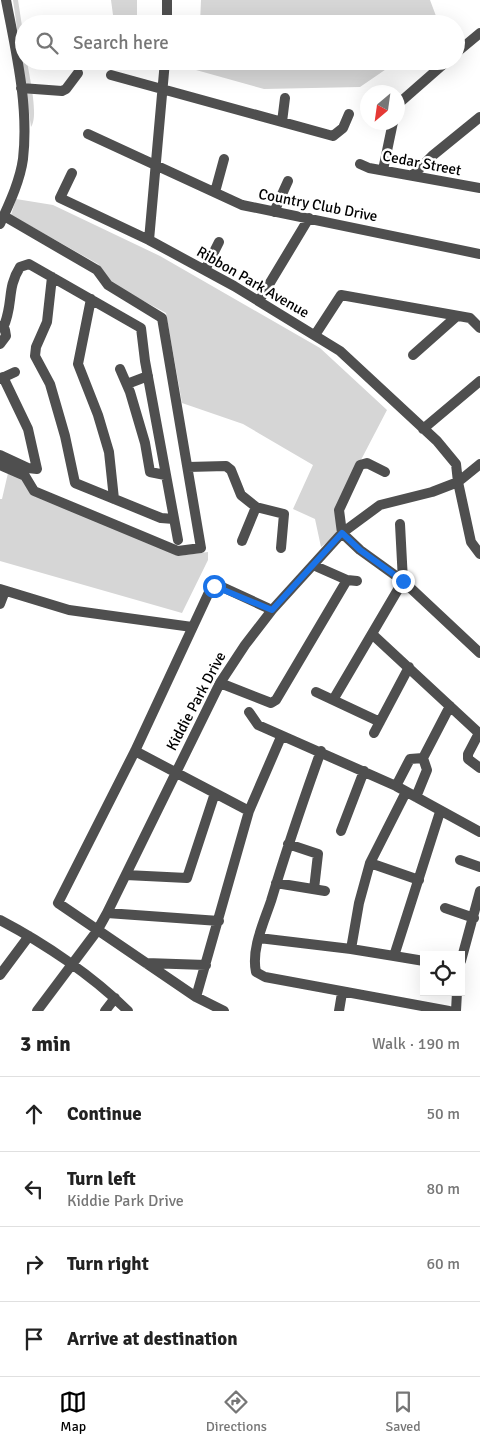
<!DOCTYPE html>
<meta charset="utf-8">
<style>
:root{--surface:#fff;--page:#f2f2f2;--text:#222;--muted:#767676;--line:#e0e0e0;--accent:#000}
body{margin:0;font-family:Signika,sans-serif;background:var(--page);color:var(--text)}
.controls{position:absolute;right:15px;bottom:15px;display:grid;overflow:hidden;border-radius:0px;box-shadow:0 5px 20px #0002}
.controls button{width:45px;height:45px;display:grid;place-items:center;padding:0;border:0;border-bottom:1px solid var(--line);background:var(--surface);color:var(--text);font:25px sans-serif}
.compass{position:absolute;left:360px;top:85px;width:45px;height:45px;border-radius:50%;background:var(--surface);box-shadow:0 5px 20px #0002;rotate:209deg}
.stop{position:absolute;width:15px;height:15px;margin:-11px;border:4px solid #1a73e8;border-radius:50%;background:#fff}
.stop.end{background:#1a73e8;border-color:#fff;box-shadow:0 1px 5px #0008}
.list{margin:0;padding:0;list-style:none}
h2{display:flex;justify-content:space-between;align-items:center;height:65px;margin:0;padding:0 20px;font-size:21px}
h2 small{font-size:16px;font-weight:400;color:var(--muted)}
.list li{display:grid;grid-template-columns:32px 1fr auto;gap:15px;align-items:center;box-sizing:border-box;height:75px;padding:0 20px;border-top:1px solid var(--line)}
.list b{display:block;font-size:19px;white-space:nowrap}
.list p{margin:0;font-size:16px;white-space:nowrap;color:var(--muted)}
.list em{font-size:16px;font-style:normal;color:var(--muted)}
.icon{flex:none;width:28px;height:28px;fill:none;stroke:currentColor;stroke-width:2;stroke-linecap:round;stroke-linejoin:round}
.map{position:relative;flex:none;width:480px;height:1011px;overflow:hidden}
.search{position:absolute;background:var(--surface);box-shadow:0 5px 20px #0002;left:15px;right:15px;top:15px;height:55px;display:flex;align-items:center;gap:12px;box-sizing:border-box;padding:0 18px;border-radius:28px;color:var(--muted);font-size:19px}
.sheet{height:365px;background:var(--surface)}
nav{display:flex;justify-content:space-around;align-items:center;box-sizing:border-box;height:70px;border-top:1px solid var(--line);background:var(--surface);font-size:14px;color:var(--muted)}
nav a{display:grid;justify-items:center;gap:2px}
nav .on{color:var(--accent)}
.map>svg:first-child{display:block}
.green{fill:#d6d6d6}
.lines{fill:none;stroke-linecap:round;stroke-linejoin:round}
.minor{stroke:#4f4f4f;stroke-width:10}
.route{stroke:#1a73e8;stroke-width:6}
.labels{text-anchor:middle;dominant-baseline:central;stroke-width:5;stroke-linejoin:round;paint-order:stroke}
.street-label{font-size:15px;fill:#000;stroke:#fff}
</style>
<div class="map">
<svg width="480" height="1011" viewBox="0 0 480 1011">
<rect width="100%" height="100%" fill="#fff"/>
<path class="green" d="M13 0H18L24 39V61H27C29 75 39 116 31 127Z
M111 0H137V22L113 15Z
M201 0H430L439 24H200Z
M197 61H398L360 87 264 89 196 70Z
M16 199 53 205 160 256 320 348 387 410 338 504V534L321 547 315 519 293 509 313 465 243 424 182 403 166 313 110 283 98 264 11 215Z
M8 473 21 479 33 495 154 544 178 556 208 552V560L182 613 0 561V499H2Z"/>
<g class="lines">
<path class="minor" d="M167 24V0
M456 53 480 33
M111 75 333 136 343 128 349 114
M21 88 62 91 66 89 78 73
M398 104 447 61
M282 122 285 98
M88 134 242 205 480 254
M360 164 369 168 480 188
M383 170 393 122
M72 173 60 198 149 240 234 286 340 351 437 441 456 464 458 482 471 542 480 554
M412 176 432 156 480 117
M215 192 224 159
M274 212 288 181
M0 224C9 204 20 181 23 159 29 106 16 52 6 0
M149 240 165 61
M205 270 219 242
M52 277 47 322 36 347 35 356 50 384 65 436 75 483 161 518 174 519
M91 299 78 364 98 415 109 452 114 499
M259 301 309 218
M0 326 5 330 6 336 0 344
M3 328C14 304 6 289 20 267L29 264 141 328 145 361 178 540
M315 335 341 295 470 318 480 328
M413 355 457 316
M120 369 130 392 145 443 150 472 165 475
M0 379 15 372
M127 384 148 376
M423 429 480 381
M0 455 28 468 37 469 28 429 3 377
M0 465 25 476 34 491 178 551 201 548 162 318 108 285 97 270 4 216
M188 467 226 466 231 470 241 495 256 507 284 514 281 548
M400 524 403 581 480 653
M242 541 256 507
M313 565 347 580 357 581
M0 589 69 610 192 627
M0 604 5 591
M372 634 480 734
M220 683 271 703 276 700 347 580
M316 692 380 722
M333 700 403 581 360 550 342 533 339 510 360 465 367 463 385 472
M249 712 258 725 396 786 480 832
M374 733 409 667
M479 733 468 754V759L480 768
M135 751 249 811
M321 751C303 801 286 851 271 901 264 922 251 949 256 972L265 977 449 1011
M396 786 410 759 423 758
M406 792 370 863 359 903 351 949 394 956 440 812
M416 797 427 770 423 758 450 706
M341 831 364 771
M288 844 318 854 314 889
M460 860 480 867
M370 863 419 880
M126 875 187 878 215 793
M276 883 325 891
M445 908 474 918
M107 913 219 921
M0 920C44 943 93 976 128 1011
M259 938 351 949
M394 956 424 961
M461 961 480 891
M146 963 206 965
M0 975 29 936
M196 997 249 811 281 737
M37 1011 97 931 107 913 220 683 245 645 272 610 342 533 380 505 432 492 458 482 480 464
M105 1011 115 998
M224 1011 196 997 58 903 135 751 210 590 214 586H220L272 610
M339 1011 342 993
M456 1011 457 992"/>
</g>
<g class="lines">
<path class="route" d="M214 586 272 610 342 533 360 550 403 581"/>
</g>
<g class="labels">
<g class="street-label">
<text transform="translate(422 163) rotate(11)">Cedar Street</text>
<text transform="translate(318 205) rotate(11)">Country Club Drive</text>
<text transform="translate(253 282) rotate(30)">Ribbon Park Avenue</text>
<text transform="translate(196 701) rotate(-62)">Kiddie Park Drive</text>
</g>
</g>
</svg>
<div class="controls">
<button><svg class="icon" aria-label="locate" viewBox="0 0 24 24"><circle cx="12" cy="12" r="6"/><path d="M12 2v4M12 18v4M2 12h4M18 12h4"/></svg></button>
</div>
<svg class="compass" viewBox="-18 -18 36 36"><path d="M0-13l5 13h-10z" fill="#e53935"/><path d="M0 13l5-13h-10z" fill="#767676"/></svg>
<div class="stop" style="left:214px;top:586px"></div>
<div class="stop end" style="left:403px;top:581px"></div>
<div class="search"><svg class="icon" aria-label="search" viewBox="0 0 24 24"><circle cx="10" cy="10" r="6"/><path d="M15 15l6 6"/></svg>Search here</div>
</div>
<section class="sheet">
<h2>3 min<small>Walk · 190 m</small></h2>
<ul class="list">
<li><svg class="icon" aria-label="ahead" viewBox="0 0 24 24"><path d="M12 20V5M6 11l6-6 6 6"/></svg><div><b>Continue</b></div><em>50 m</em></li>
<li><svg class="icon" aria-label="left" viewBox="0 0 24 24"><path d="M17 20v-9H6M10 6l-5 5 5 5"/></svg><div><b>Turn left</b><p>Kiddie Park Drive</p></div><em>80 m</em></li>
<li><svg class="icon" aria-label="right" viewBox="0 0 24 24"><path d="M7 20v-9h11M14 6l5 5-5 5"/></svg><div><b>Turn right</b></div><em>60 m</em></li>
<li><svg class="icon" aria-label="arrive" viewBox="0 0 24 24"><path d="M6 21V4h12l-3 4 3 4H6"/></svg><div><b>Arrive at destination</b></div></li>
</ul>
</section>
<nav>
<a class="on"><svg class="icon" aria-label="map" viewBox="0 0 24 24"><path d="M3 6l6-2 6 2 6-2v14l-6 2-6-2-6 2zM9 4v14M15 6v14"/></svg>Map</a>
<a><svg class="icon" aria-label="directions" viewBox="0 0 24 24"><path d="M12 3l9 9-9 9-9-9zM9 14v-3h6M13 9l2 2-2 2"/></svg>Directions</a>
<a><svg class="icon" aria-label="saved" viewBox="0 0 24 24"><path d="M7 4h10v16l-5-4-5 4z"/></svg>Saved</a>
</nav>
